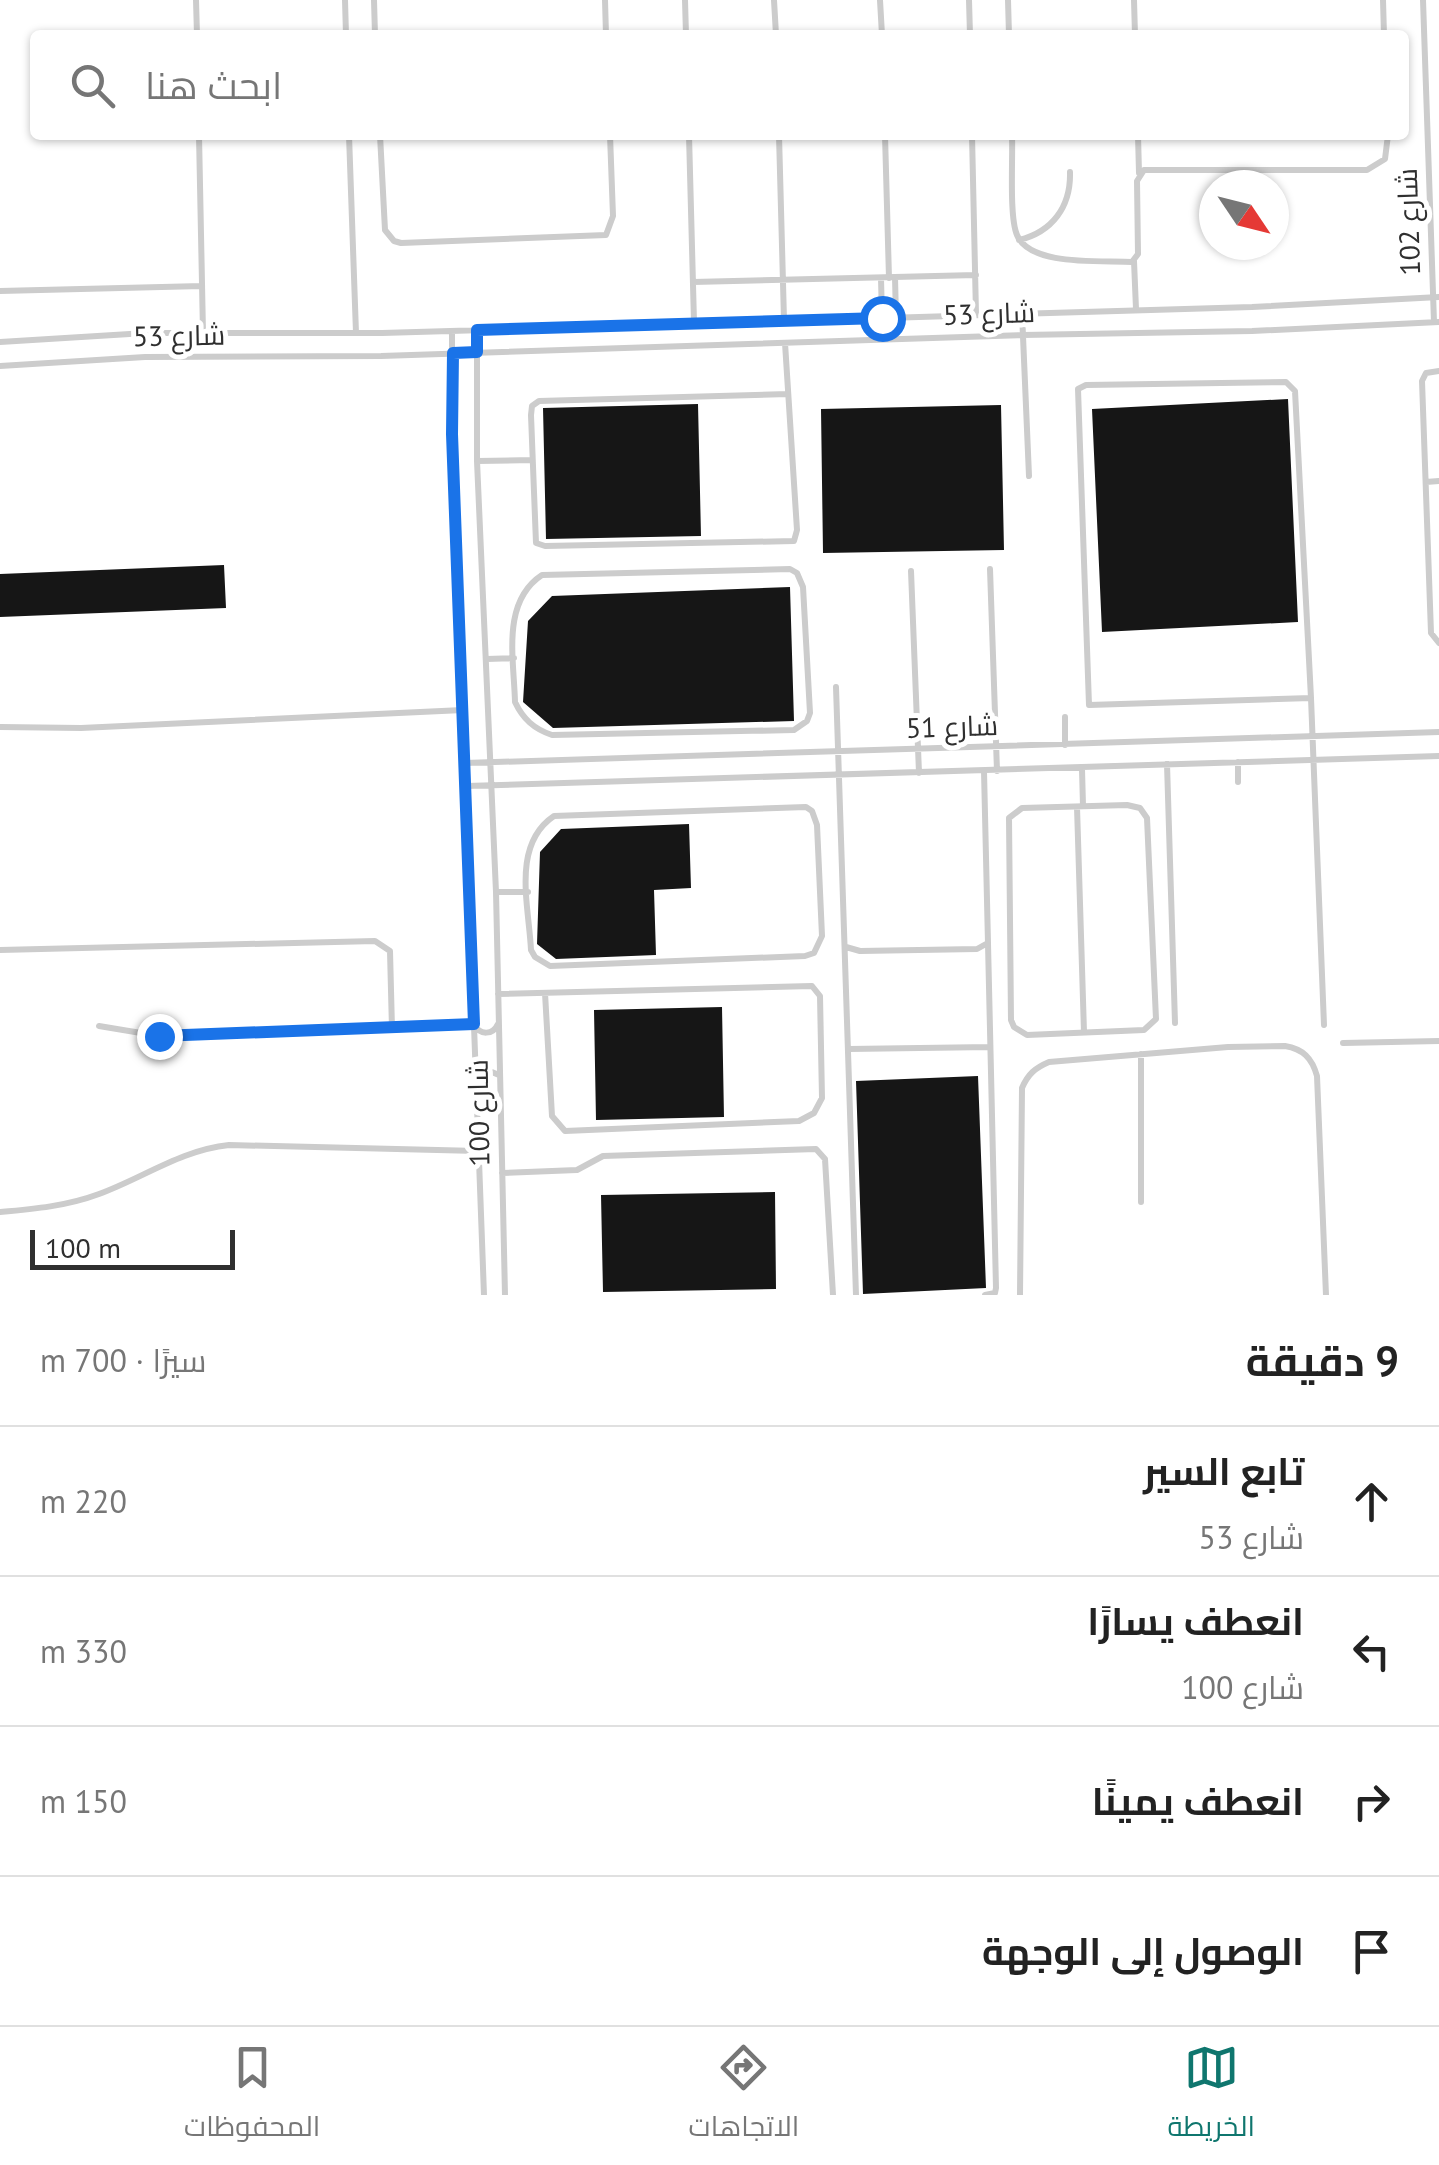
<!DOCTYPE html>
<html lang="ar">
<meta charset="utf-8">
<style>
:root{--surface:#fff;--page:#f6f6f6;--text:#222;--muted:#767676;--line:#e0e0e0;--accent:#0f766e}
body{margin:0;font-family:"PT Sans",Cairo,sans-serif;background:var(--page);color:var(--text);direction:rtl}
.compass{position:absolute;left:1199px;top:170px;width:90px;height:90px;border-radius:50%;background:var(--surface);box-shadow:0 2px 8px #0004;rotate:125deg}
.scale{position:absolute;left:30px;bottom:25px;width:205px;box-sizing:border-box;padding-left:10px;border:5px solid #2f2f2f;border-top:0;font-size:28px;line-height:35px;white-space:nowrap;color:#2f2f2f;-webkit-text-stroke:8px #fff;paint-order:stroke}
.stop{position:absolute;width:30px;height:30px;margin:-22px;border:8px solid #1a73e8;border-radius:50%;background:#fff}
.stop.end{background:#1a73e8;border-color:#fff;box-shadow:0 2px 10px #0008}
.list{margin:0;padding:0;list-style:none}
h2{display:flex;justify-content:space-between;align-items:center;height:130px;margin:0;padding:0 40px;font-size:42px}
h2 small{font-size:32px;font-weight:400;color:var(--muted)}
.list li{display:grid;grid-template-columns:65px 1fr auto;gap:30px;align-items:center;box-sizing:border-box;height:150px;padding:0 40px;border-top:2px solid var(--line)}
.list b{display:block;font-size:38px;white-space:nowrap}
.list p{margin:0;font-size:32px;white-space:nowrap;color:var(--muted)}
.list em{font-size:32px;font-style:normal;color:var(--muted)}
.icon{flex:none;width:55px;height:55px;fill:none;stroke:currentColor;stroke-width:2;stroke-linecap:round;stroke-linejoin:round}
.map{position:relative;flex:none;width:1439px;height:1295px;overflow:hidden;direction:ltr}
.search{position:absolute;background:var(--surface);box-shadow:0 2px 8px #0004;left:30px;right:30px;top:30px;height:110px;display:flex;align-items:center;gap:25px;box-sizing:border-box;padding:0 35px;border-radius:10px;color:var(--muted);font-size:38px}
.sheet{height:730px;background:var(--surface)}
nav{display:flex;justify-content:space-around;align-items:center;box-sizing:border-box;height:140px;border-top:2px solid var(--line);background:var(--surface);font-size:28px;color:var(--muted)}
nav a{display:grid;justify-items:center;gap:5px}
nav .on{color:var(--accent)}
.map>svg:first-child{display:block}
.building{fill:#161616}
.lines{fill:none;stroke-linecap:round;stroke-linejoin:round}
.service{stroke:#ccc;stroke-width:6}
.route{stroke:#1a73e8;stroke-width:12}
.labels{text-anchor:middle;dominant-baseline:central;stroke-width:10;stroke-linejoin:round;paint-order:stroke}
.street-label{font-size:28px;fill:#2f2f2f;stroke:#fff}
</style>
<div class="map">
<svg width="1439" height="1295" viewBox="0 0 1439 1295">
<rect width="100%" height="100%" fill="#fff"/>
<path class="building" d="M1288 399 1298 622 1102 632 1092 409Z
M698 404 701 536 546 539 543 408Z
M1001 405 1004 550 823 553 821 409Z
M224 565 226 608 0 617V574Z
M790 587 794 721 553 728 523 702 528 621 552 596Z
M689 824 691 888 654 890 656 955 556 959 537 944 540 852 561 829Z
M722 1007 724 1117 596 1120 594 1010Z
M978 1076 986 1288 863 1294 856 1081Z
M775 1192 776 1289 603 1292 601 1195Z"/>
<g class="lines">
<path class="service" d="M196 0 197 35
M345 0 346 35
M374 0 375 35
M605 0 606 35
M685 0 686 35
M774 0 776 35
M880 0 882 35
M969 0 970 35
M1008 0 1009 35
M1134 0 1135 35
M1383 0 1384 35
M1423 0 1434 322
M199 135 203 333
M349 135 356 333
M380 135 385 230 394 241 401 243 606 235 613 216 610 135
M689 135 694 322
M779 135 784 320
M885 135 889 278
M972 135 976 314
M1012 135C1013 158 1009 217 1017 235 1030 267 1103 260 1132 262L1138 254 1137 181 1144 170H1367L1385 159 1388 135
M1138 135 1139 173
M1019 240C1052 232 1071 207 1070 172
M1134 261 1136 309
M895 277 896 318
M881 278 882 318
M693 282 976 275
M0 291 202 286
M1022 313 1029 476
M477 330V461L496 892 505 1295
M452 331V434L484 1295
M0 342 146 333H382L1252 307 1439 297
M785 343 797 530 794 541 545 546 536 543 531 415 532 406 539 401 788 394
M0 366 145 357 381 356 1023 335 1252 331 1439 322
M1439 371 1426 373 1422 381 1431 633 1439 643
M1286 382 1295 391 1311 698 1089 705 1078 389 1086 385Z
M477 461 532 460
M1426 482 1439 481
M790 569 797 573 803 587 810 713 807 721 794 730 552 735C534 729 523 719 515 702 514 659 501 602 542 575Z
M990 569 997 771
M911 571 919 773
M487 659 514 658
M836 687 856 1295
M1311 698 1324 1025
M1065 717V745
M0 727 81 728 463 710
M1238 762V782
M465 763 1439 732
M1167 764 1175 1023
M1082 769 1083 806
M984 771 996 1288 995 1293 985 1295
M466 786 1439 756
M1127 805 1140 808 1147 818 1156 1019 1144 1030 1027 1035 1014 1027 1011 1020 1009 818 1022 808Z
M806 807 812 811 817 825 822 936 814 953 805 956 550 966 535 957 531 950C529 906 511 845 554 816Z
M1077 807 1084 1032
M496 892H528
M846 947 860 951 977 949 986 944
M0 950 375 941 390 951 392 1029
M498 994 812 986 820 996 822 1098 814 1113 799 1121 565 1131 552 1116 545 993
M99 1026 159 1036 474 1024C480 1036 493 1035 498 1024
M1343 1043 1439 1041
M849 1049 990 1047
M475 1077 487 1070 499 1075
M502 1173 577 1170 603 1156 816 1149 825 1159 833 1295
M1141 1202V1054
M0 1212C34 1209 67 1206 99 1194 143 1178 181 1150 229 1145L478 1151
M1020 1295 1022 1088C1028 1074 1035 1068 1049 1062L1228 1047 1285 1046C1303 1049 1312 1058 1317 1076L1326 1295"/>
</g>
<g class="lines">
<path class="route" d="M159 1036 474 1024 452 434 453 353 477 352V330L882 318"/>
</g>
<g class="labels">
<g class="street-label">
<text transform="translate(1408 222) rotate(-92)">شارع 102</text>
<text transform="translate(989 313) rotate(-2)">شارع 53</text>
<text transform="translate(179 335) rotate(-1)">شارع 53</text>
<text transform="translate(952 726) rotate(-2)">شارع 51</text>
<text transform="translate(478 1113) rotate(-91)">شارع 100</text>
</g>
</g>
</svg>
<svg class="compass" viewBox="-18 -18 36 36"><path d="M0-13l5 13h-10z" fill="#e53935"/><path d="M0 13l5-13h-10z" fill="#767676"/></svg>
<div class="scale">100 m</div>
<div class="stop" style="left:882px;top:318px"></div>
<div class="stop end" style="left:159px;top:1036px"></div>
<div class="search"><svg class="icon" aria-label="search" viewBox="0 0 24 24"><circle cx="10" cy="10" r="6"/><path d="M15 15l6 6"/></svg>ابحث هنا</div>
</div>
<section class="sheet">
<h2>9 دقيقة<small>سيرًا · 700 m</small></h2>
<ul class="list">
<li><svg class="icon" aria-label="ahead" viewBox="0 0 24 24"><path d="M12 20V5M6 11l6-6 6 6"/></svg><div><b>تابع السير</b><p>شارع 53</p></div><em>220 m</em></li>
<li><svg class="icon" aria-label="left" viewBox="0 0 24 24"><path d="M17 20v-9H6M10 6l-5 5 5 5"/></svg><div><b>انعطف يسارًا</b><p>شارع 100</p></div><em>330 m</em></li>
<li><svg class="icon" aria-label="right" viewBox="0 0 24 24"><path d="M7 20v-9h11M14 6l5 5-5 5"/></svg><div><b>انعطف يمينًا</b></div><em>150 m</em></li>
<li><svg class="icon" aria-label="arrive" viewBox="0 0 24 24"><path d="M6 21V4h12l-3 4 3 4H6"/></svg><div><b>الوصول إلى الوجهة</b></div></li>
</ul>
</section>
<nav>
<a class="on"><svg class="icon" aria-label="map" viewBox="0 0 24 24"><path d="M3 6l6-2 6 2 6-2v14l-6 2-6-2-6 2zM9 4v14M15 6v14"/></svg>الخريطة</a>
<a><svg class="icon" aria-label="directions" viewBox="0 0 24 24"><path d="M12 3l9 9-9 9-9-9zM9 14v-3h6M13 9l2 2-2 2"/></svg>الاتجاهات</a>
<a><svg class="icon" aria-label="saved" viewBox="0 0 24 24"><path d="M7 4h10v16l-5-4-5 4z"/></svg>المحفوظات</a>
</nav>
